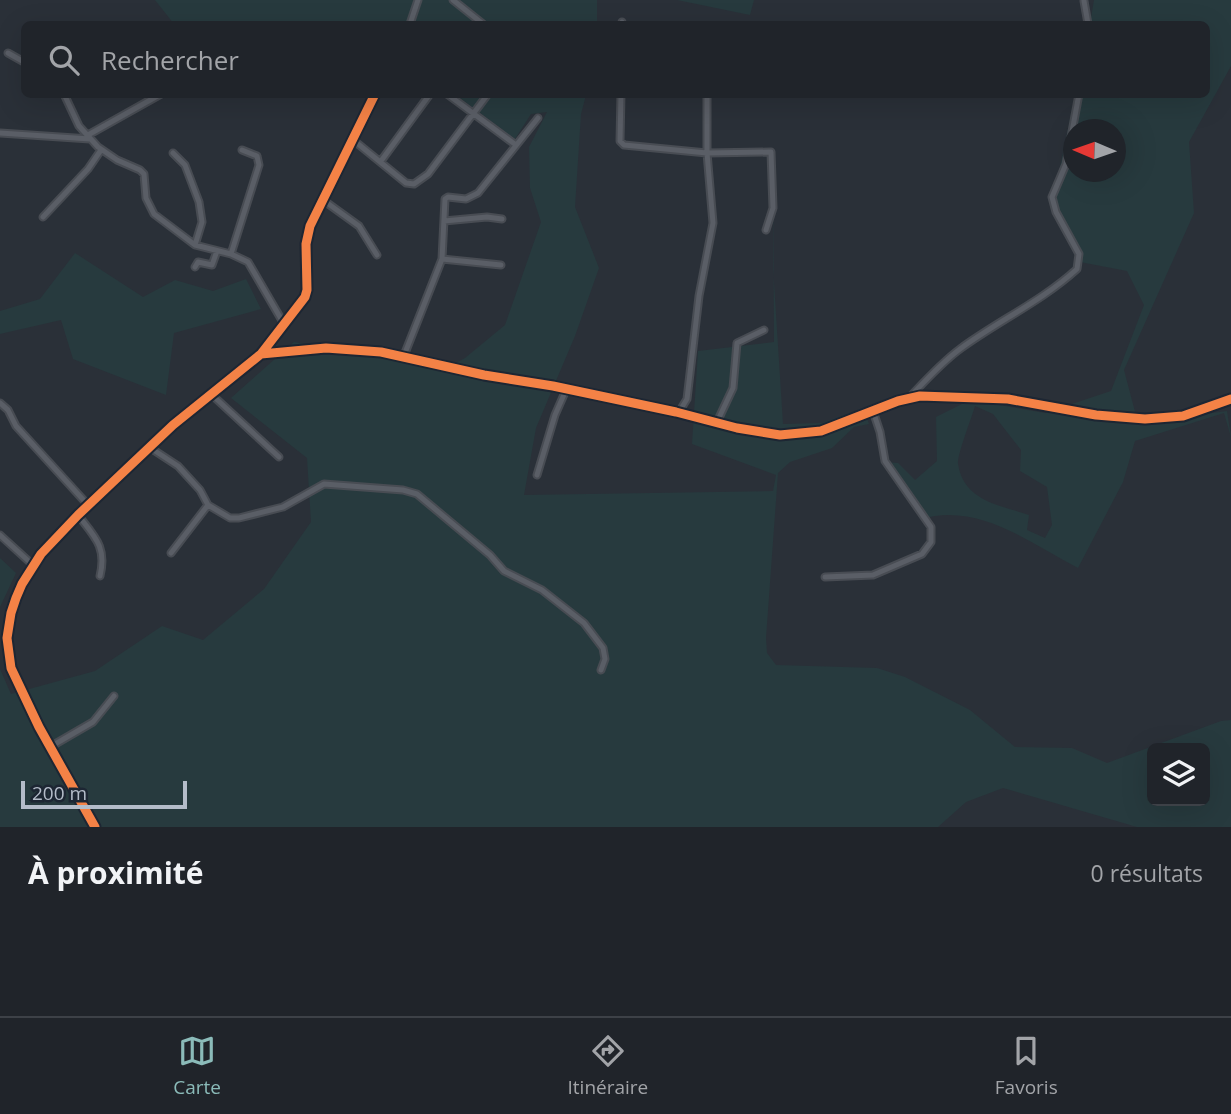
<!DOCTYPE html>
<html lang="fr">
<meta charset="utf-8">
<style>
:root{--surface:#20242a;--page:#2d3036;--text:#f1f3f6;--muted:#a2a4a8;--line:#3d4147;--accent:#8bbbb9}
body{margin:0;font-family:"Open Sans",sans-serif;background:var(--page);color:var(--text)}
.controls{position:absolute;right:21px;bottom:21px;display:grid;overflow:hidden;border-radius:10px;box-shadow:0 7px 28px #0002}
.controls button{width:63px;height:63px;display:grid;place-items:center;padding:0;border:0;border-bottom:2px solid var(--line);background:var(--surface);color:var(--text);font:35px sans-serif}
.compass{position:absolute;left:1063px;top:119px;width:63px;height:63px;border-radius:50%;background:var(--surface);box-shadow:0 7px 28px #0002;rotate:272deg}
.scale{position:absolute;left:21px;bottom:18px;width:166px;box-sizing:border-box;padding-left:7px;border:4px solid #b4bcc9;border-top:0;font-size:19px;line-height:24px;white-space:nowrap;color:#b4bcc9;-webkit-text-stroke:5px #1d2633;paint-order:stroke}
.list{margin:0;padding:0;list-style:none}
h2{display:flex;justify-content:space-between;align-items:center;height:91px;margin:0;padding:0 28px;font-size:30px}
h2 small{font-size:23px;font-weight:400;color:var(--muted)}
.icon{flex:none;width:38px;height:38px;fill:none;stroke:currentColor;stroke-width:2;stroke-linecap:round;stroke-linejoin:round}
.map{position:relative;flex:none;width:1231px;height:827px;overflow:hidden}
.search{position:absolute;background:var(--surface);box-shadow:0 7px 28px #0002;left:21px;right:21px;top:21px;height:77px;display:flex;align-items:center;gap:18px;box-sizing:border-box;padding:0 24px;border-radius:10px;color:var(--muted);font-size:26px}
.sheet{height:189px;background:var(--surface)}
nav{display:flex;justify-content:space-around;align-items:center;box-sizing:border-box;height:98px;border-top:2px solid var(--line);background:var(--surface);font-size:19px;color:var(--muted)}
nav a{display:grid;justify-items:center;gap:4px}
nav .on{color:var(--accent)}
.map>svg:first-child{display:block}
.green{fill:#273a3e;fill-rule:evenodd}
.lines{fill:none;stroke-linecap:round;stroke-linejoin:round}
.minor-casing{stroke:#484c53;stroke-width:9}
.minor{stroke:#5a5e66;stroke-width:5}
.cycleway-casing{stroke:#1d2633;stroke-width:13}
.cycleway{stroke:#f48246;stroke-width:9}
</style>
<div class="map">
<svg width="1231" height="827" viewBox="0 0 1231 827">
<rect width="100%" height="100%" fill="#2a3038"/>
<path class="green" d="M155 0H597V24H174Z
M677 0H754L750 15Z
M1094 0H1231V66L1189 142 1194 213 1124 370 1138 423 1227 411 1231 437 1224 413 1135 441 1123 482 1078 568C1030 543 979 502 921 519L885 462 898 463 915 480 937 461 936 417 970 400 1045 413 1111 391 1144 305 1127 271 1080 262 1054 196 1075 95 1206 94V24H1090ZM1074 130H1116V172H1074ZM975 406 993 414 1021 450 1020 471 1047 487 1052 525 1045 538 1027 530 1029 515C999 505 964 501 958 464 957 455 972 417 975 406Z
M456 95H586L581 114 575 207 599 268 575 336 536 428 524 495 773 491 776 475 692 444 698 351 774 342 773 172V267L783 424 822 423 863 408 869 424 854 427 832 448 790 462 778 473 766 638 767 653 776 665 877 668 905 677 970 710 1015 747 1072 748 1107 763 1221 721 1231 720V827H1137L1003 788 966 802 938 827H0V669L11 694 95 671 162 626 203 640 264 589 311 522 307 458 231 398 294 342 445 369 465 358 505 325 541 222 530 188 529 147 547 112 531 114 515 139ZM1152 748H1205V801H1152Z
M75 253 143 297 175 280 213 291 246 279 261 309 174 333 166 395 73 359 61 320 0 334V311L40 299Z
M0 558 16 573 0 607Z"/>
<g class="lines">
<defs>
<path id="minor" d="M453 0 483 24
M1084 1 1088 24
M410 24 418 0
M622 24V22
M8 53 24 62
M64 94 79 126 98 147 117 160 140 170 144 174 146 198 154 214 195 245 231 254 248 262 284 324
M447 94 516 145
M621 94 620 141 624 145 707 153 771 152 773 208 766 230
M0 133 90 139
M88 135 161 94
M352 139 406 183 414 184 428 174 488 94
M173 153 185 165 199 202 202 222 195 245
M381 161 430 94
M323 200 359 226 377 255
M43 217 88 169 101 150
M444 221 487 217 502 219
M231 254 259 165 257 156 242 150
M442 259 501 265
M195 267 198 262 212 265 217 251
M261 354 326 348 381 352 484 375 553 386 676 412 737 428 780 435 821 431 898 401 920 396 1008 399 1096 415 1145 419 1183 416 1231 399
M403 358 442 259 445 199 448 197 466 199 478 193 538 118
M211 394 279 457
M909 398C925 381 941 363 960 349 998 321 1042 301 1077 269L1079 254 1056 212 1052 197 1066 164 1079 94
M0 403 8 410 16 426 88 505
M679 412 687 399 699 296 713 223 707 153V94
M717 422 733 388 737 343 764 330
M149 447 178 466 200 490 208 505 230 518H239L283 507 324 484 403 490 417 494 490 555 504 571 542 590 584 623 603 648 605 659 601 670
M537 475 555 415 566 390
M78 515C95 537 107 547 100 576
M0 535 34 566
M171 553 208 505
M825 577 873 575 922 554 931 542V527L885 461 880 432 873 411
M50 747 93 722 114 696
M95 827 39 727 11 668 7 638 11 613 16 598 22 584 41 554 78 515 173 425 261 354 305 297 307 290 306 244 310 226 375 94"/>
</defs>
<use href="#minor" class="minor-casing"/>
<use href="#minor" class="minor"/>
<defs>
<path id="cycleway" d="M261 354 326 348 381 352 484 375 553 386 676 412 737 428 780 435 821 431 898 401 920 396 1008 399 1096 415 1145 419 1183 416 1231 399
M95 827 39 727 11 668 7 638 11 613 16 598 22 584 41 554 78 515 173 425 261 354 305 297 307 290 306 244 310 226 375 94"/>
</defs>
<use href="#cycleway" class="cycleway-casing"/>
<use href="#cycleway" class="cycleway"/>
</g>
</svg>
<div class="controls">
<button><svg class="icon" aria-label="layers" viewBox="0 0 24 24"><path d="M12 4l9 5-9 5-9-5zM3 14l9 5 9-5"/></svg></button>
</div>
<svg class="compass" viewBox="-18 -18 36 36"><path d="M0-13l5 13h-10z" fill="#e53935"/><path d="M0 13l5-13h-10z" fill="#a2a4a8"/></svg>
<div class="scale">200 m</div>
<div class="search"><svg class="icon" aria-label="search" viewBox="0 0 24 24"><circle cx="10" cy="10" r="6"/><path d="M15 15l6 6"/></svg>Rechercher</div>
</div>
<section class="sheet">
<h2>À proximité<small>0 résultats</small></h2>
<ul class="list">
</ul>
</section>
<nav>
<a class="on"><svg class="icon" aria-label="map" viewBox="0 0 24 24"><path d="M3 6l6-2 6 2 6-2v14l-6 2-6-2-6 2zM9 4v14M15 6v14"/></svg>Carte</a>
<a><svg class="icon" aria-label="directions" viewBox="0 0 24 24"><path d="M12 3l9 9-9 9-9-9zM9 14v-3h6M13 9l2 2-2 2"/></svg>Itinéraire</a>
<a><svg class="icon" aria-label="saved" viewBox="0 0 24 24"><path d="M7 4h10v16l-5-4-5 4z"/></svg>Favoris</a>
</nav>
